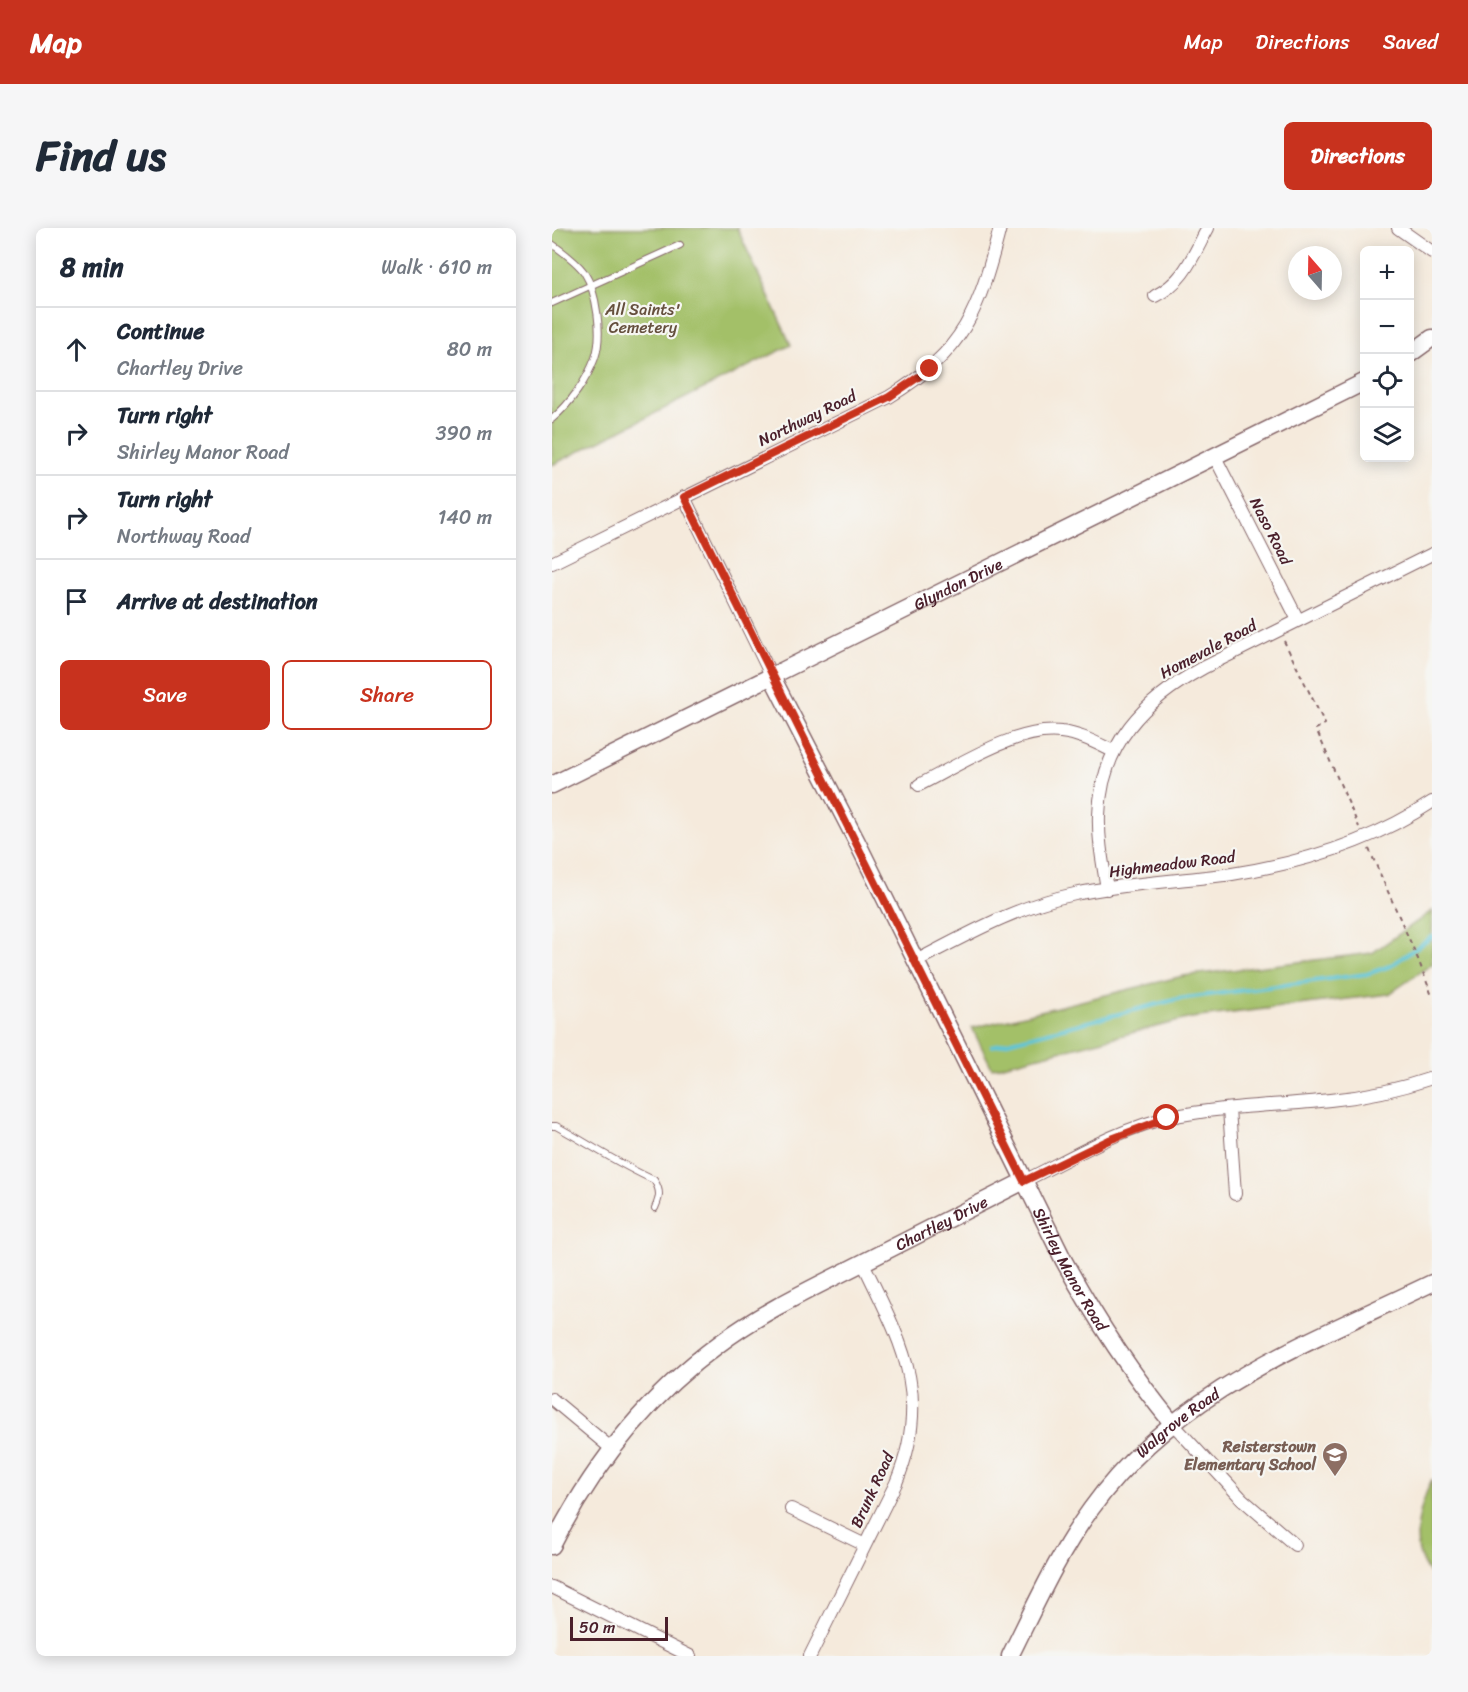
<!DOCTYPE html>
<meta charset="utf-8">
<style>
:root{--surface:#fff;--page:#f6f6f7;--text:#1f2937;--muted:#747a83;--line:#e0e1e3;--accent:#c8321e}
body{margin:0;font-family:Sriracha,sans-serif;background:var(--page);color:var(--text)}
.controls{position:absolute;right:18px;top:18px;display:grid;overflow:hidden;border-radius:9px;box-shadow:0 3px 15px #0003}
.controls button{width:54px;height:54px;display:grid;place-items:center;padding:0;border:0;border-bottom:2px solid var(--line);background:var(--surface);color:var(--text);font:30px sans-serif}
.compass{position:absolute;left:736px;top:18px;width:54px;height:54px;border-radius:50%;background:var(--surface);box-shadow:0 3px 15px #0003;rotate:340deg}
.scale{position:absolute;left:18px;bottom:15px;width:98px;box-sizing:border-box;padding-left:6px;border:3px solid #4a1f2b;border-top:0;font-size:16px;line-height:21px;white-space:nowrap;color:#4a1f2b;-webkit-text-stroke:4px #f6f6f2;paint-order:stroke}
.stop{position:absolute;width:18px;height:18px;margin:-14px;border:4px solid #c8321e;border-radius:50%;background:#fff}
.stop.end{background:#c8321e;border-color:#fff;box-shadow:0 2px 6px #0008}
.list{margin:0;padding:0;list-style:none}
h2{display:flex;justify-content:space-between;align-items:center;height:78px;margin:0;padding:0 24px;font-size:26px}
h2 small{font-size:20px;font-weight:400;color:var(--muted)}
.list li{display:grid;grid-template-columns:39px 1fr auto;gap:18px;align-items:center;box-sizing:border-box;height:84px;padding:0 24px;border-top:2px solid var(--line)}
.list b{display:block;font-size:22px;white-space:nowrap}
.list p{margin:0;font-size:20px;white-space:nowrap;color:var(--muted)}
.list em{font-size:20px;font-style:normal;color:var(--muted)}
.actions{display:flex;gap:12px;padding:18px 24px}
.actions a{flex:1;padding:14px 0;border:2px solid var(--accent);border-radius:9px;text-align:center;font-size:21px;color:var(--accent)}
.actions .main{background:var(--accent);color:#fff}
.icon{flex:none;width:33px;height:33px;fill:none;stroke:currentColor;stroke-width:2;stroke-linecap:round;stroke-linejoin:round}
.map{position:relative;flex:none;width:880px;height:1428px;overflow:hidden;border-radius:9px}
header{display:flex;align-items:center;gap:36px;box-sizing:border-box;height:84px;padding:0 30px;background:var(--accent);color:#fff}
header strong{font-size:28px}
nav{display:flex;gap:33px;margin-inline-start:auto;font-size:21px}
.intro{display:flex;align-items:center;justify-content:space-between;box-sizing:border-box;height:144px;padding:0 36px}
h1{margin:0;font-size:42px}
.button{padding:15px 27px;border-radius:9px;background:var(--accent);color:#fff;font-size:21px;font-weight:700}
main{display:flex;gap:36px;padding:0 36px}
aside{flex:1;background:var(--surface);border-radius:9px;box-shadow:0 3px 15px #0003}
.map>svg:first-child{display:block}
.green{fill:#a3c067;stroke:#767049;stroke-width:1.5}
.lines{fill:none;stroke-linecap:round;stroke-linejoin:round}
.stream{stroke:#5dc5d9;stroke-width:4}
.lane-casing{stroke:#866669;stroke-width:8}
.street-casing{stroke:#866669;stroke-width:14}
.secondary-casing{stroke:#866669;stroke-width:19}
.path{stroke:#866669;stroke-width:2;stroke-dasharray:4.5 4.5;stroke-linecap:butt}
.lane{stroke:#fff;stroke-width:6}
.street{stroke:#fff;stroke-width:12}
.secondary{stroke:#fff;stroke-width:16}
.route{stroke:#c8321e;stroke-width:8}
.labels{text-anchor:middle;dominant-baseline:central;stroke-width:4.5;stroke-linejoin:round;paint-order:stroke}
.park-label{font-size:16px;fill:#654f3d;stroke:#f6f6f2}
.street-label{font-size:16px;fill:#4a1f2b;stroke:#f6f6f2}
.education-label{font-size:16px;font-weight:bold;fill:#785e54;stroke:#f6f6f2;text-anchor:end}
</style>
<header>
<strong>Map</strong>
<nav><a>Map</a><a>Directions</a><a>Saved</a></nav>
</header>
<div class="intro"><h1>Find us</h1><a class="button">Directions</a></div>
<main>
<aside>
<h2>8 min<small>Walk · 610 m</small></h2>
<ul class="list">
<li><svg class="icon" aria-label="ahead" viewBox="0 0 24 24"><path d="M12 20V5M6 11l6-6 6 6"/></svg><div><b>Continue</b><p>Chartley Drive</p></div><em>80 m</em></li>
<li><svg class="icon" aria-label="right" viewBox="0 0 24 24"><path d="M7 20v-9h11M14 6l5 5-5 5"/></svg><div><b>Turn right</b><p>Shirley Manor Road</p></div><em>390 m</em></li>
<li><svg class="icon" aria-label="right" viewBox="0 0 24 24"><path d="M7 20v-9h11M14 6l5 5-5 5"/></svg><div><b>Turn right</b><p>Northway Road</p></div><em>140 m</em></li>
<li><svg class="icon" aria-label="arrive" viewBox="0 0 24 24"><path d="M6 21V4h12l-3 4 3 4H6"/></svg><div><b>Arrive at destination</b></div></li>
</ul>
<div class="actions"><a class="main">Save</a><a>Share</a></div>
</aside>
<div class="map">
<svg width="880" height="1428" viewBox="0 0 880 1428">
<rect width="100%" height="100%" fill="#f6f6f2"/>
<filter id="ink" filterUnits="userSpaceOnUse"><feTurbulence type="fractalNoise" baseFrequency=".0167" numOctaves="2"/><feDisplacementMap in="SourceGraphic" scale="12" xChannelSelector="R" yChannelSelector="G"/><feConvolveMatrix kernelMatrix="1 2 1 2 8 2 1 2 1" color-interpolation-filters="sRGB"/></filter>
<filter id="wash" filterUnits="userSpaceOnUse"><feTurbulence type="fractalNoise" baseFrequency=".008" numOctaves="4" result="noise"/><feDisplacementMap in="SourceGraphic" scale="24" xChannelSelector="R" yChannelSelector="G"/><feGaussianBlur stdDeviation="1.35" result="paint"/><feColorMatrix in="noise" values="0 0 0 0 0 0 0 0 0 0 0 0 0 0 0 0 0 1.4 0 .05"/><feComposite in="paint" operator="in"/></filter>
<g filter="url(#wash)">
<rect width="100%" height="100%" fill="#f5eadc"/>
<path class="green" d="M0 0H185L239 117 0 237Z
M880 683V736L837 766 639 790 440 840 420 800 631 748 820 725Z
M880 1251V1348C854 1321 867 1280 880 1251Z"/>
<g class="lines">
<path class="stream" d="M440 818 626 771 815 746 838 738 880 709"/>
</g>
</g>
<g filter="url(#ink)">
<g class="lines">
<defs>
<path id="lane" d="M0 16C11 24 24 33 32 44 45 64 51 107 43 130 35 152 18 176 0 191
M0 75 128 17
M0 898H4C37 916 68 937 102 952 109 963 108 969 103 980"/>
<path id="street" d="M846 0 880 24
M603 68C633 53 640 29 656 0
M663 229 746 392
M132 269 220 449
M0 335 337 169C413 123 427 82 448 0
M367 557C405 538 466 498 509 504 528 506 544 515 561 523
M555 661C551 636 546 612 547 587 549 516 592 472 651 440L880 326
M364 733C416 706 465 678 523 666 574 655 628 653 680 646 750 635 821 613 880 574
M677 881 683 966
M472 953C519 930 568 900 619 889 671 878 725 878 778 872 811 869 848 861 880 850
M0 1171 60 1221
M620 1195 690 1271 743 1317
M239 1281 313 1317
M0 1359 138 1428
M258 1428 344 1255C381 1167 349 1114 311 1035"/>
<g id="secondary">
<path d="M858 126 880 110"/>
<path id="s1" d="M220 449 305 614 512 1033C543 1090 578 1144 620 1195"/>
<path id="s2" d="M0 557 812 154"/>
<path id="s3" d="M0 1318C40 1239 95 1169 167 1116 211 1083 261 1060 310 1035 364 1008 418 980 472 953"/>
<path id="s4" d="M458 1428C483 1378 506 1326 539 1281 625 1162 753 1116 880 1055"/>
</g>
</defs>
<use href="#lane" class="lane-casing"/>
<use href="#street" class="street-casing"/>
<use href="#secondary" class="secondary-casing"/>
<path class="path" d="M732 413 773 496 764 501 807 599
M817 621 866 731 880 768"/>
<use href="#lane" class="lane"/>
<use href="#street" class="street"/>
<use href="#secondary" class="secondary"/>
</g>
</g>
<g class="lines" filter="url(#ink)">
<path class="route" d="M378 141 337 169 132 269 472 953 557 912 615 890"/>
</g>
<defs>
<symbol id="school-pin" viewBox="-11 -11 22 30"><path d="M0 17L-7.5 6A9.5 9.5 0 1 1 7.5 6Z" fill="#8d6e63" stroke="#f6f6f2"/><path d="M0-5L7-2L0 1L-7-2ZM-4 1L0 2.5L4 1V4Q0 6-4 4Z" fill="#fff"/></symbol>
</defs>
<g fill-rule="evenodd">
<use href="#school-pin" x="768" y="1212" width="30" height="40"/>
</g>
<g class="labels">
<g class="park-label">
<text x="91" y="81">All Saints'<tspan x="91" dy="18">Cemetery</tspan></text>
</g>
<g class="street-label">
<text transform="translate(255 190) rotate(-26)">Northway Road</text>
<text transform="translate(719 303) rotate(63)">Naso Road</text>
<text stroke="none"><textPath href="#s2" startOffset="453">Glyndon Drive</textPath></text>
<text transform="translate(656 421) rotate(-28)">Homevale Road</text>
<text transform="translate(620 636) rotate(-7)">Highmeadow Road</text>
<text stroke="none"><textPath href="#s3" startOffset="518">Chartley Drive</textPath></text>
<text stroke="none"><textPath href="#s1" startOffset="663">Shirley Manor Road</textPath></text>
<text stroke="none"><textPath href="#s4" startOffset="291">Walgrove Road</textPath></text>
<text transform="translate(320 1262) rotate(-65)">Brunk Road</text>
</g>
<g class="education-label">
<text x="764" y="1218">Reisterstown<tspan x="764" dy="18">Elementary School</tspan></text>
</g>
</g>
</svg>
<div class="controls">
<button>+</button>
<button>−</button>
<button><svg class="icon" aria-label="locate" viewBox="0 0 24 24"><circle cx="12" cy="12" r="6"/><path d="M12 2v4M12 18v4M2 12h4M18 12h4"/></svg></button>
<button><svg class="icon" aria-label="layers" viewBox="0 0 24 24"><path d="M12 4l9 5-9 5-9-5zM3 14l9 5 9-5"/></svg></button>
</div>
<svg class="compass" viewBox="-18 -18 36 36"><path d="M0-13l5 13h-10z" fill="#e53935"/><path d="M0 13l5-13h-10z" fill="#747a83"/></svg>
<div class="scale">50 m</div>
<div class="stop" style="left:615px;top:890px"></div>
<div class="stop end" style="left:378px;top:141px"></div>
</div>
</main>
